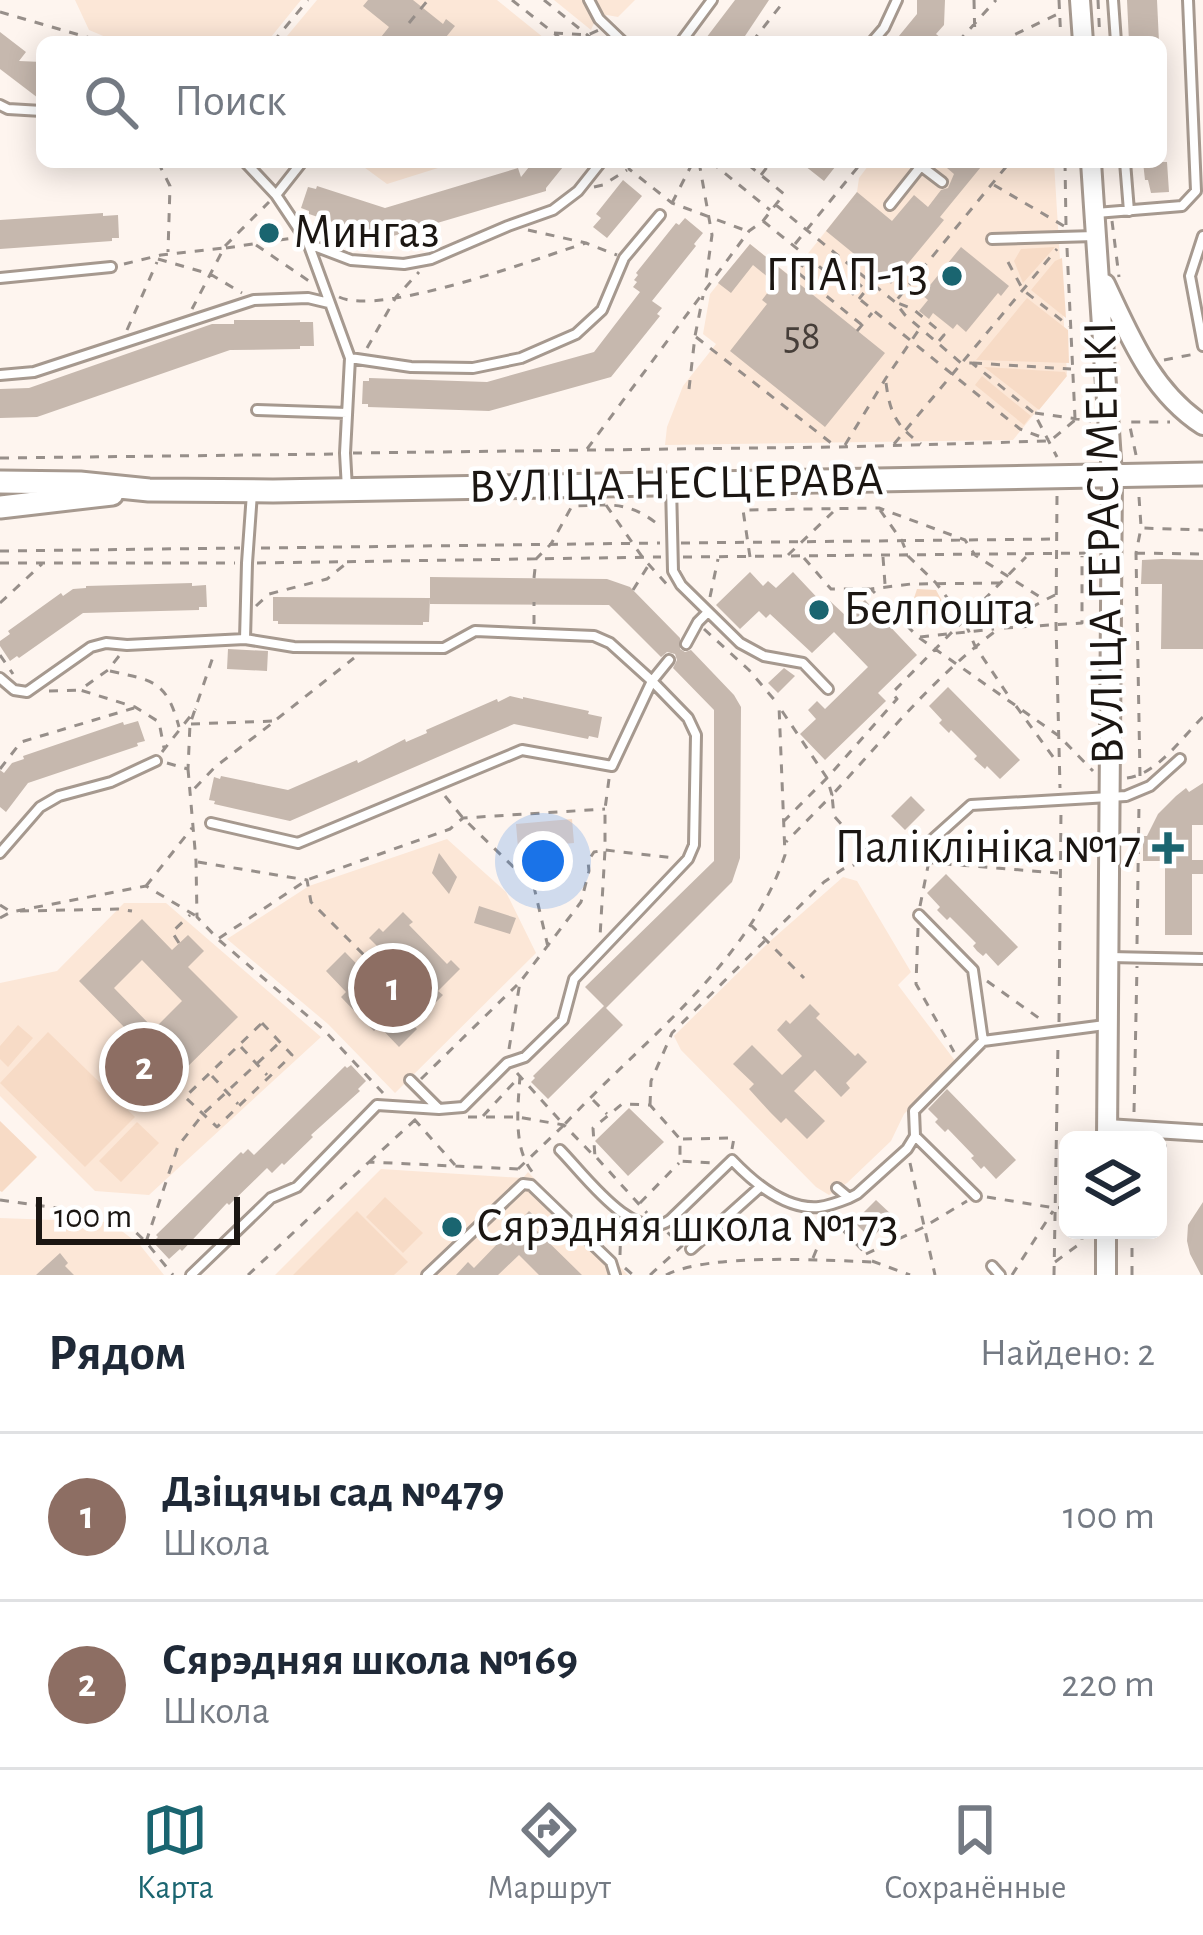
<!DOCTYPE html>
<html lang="ru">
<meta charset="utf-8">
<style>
:root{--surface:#fff;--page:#f2f2f3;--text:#1f2937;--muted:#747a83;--line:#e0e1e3;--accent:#1a6570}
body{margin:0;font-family:"Alegreya Sans",sans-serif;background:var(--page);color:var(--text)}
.controls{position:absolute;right:36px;bottom:36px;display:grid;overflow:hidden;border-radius:18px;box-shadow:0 6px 30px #0003}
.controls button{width:108px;height:108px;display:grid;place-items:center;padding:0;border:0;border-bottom:3px solid var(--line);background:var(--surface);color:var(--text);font:60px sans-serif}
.scale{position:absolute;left:36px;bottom:30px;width:204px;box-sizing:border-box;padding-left:12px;border:6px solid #1b1612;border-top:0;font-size:33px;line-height:42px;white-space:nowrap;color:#1b1612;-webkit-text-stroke:9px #fff;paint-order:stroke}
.you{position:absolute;left:543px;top:861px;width:42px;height:42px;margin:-30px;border:9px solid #fff;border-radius:50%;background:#1a73e8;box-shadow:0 0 0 18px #1a73e833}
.badge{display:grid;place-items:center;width:78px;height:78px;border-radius:50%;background:var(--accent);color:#fff;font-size:39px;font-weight:700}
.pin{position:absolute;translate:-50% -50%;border:6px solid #fff;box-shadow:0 3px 12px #0006}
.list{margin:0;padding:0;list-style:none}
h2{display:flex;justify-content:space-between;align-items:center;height:156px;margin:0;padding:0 48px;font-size:51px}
h2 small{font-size:39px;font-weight:400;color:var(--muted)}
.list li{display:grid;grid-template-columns:78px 1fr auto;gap:36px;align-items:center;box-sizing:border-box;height:168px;padding:0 48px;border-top:3px solid var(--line)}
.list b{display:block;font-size:45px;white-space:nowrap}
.list p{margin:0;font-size:39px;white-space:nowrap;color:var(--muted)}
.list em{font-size:39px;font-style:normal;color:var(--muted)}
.icon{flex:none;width:66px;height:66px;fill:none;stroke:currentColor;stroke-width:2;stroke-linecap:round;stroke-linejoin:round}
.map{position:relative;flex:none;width:1203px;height:1275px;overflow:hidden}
.search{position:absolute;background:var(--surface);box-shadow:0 6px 30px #0003;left:36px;right:36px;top:36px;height:132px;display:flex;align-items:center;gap:30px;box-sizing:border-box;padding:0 42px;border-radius:18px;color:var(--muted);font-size:45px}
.sheet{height:492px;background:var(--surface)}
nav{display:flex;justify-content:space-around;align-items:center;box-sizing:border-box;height:168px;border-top:3px solid var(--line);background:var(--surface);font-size:33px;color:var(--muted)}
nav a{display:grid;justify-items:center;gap:6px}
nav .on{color:var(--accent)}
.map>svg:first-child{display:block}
.built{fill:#fce7d7}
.green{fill:#f7dbc6}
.building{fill:#c6b8ae;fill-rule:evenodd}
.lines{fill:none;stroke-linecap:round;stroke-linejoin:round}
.service-casing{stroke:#a6998f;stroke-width:14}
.minor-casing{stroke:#a6998f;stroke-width:20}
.tertiary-casing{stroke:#a6998f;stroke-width:24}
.secondary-casing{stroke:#a6998f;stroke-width:27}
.path{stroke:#978f8a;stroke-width:3;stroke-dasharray:9 9;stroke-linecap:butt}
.service{stroke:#fff;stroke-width:8}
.minor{stroke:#fff;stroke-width:14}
.tertiary{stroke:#fff;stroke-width:18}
.secondary{stroke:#fff;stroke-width:21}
.poi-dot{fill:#1a6570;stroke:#fff;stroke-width:4.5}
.labels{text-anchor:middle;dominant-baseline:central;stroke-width:9;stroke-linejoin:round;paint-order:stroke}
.number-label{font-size:42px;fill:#463e39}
.poi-label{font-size:48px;fill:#1b1612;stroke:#fff;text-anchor:start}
.street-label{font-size:48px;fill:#1b1612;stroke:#fff}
</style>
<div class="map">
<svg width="1203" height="1275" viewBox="0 0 1203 1275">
<rect width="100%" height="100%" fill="#fef5ef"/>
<path class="built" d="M75 0H301L267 42H215L209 38H108L89 30Z
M317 0H497L549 42H282Z
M554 0H635L618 17 607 15 595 21 591 30Z
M357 162H457L387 184Z
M871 162H1054L1067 374 1013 440 665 445 667 427 683 386 716 344 703 334 710 294 750 244 790 276 857 192 859 178Z
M447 839 506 892 536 953 395 1093 328 1024 227 939 309 886Z
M843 877 857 881 911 972 898 985 956 1062 904 1114 891 1141 847 1183 829 1195 816 1187 681 1050 674 1036 768 943Z
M124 903H166L321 1037 149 1195 95 1191 0 1096V983L57 971Z
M381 1169 523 1178 528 1172 628 1275H275Z
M0 1218 110 1222 140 1245 164 1275H0Z"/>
<path class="green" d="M1055 247 1023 283 1014 261 1021 249Z
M1062 258 1066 318 1031 290 1055 261Z
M1027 298 1068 330 1069 363 976 360Z
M984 367 1065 372 1067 376 1039 410Z
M982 376 1031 416 1024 425 975 385Z
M917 589 936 590 942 601 921 620 909 613Z
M572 819 574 843 518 848 516 824Z
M18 1025 33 1038 8 1067 0 1059V1046Z
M48 1032 135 1117 85 1167 0 1083Z
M0 1121 37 1157 2 1192 0 1191Z
M137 1122 159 1143 121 1182 99 1161Z
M385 1197 423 1233 403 1253 366 1217Z
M357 1211 408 1262 394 1275H293Z"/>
<path class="building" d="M368 0H413L443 24 446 19 455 26 442 42H377L389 27 363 6Z
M735 0H769L741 42H703Z
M917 0H945L944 25 936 34 946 42H894L917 14Z
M1127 0H1157L1159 42H1129Z
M0 32 26 52 19 61 42 62V101L0 69Z
M533 162H567L546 188V191L383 239 309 214V211L301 208 308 187 316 189 317 186 385 208 518 168 521 177Z
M800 162H839L824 181Z
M940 162H985L940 217 944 220 891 284 826 231 857 192 892 221 914 195 928 207 941 190 948 188 954 174Z
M1143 162H1167L1169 192 1151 193 1148 180H1145Z
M623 180 642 196 607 238 593 227 601 218 596 214Z
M103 213V216L118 215 119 238H112V241L0 249V220Z
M685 218 703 233 694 244 696 246 652 301 662 308 657 314 660 316 611 377 489 411 368 407V404H362L363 381H369V378L487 382 594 352 640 292 633 287 637 282 634 280 638 275 636 273 676 223 679 225Z
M750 244 885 353 825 427 730 351 767 304 762 300 775 283 753 265 731 293 718 283Z
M961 247 1009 286 1001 296 998 293 966 332 957 324 953 329 933 313 929 319 919 311 928 300 922 295Z
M234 320H300V322H313L314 346H300V349L230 350 37 417 0 418V389L29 388 212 324H234Z
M1162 559 1203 560V649H1161L1162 584H1141L1142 560Z
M750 572 763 586 768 581 776 588 793 572 825 606 830 601 847 617 865 600 917 655 878 693 886 701 825 760 800 734 816 719 808 710 817 701 825 709 868 667 834 632 812 653 770 614 766 618 759 611 740 629 716 605Z
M430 577 607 579 630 587 680 638V649L685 652 691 650 734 695 741 707 740 858 732 882 606 1008 623 1025 548 1099 531 1082 535 1078 533 1076 604 1006 585 987 714 861V710L673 668 677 660 675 654 667 652 661 657 609 605 430 604Z
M192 583V586L206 585 207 607H199V610L83 613 19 658 17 656 10 661 0 646V641L10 634 8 631 61 593 63 596 73 589 86 588V586Z
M273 597 430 598 429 622H423V625L278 624V621H273Z
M228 649 268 651 267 671 227 669Z
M784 668 795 676 778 693 768 683Z
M948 687 1020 760 1000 779 987 766 985 769 974 759 977 756 951 730 949 733 939 723 942 720 929 706Z
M510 696 523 699V697L589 711 588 714 602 717 598 738 589 736 588 739 514 724 290 821 214 804 215 801 209 800 214 777 220 779 221 776 288 790 357 760 358 763 405 739 406 742 427 733 426 730 497 699 498 702Z
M138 721 145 741 137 743 138 746 28 783 6 812 0 807V770L4 773 12 763 24 759 23 756 123 722 124 725Z
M1203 783V825H1192V860H1203V874H1192V935H1165V861H1143V836H1147L1158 814 1176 796 1186 788 1189 792Z
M911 796 925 810 905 830 891 816Z
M439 853 457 877 449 894 432 873Z
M946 874 1018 947 998 966 986 953 983 956 977 951 973 946 976 943 950 917 947 920 937 910 940 907 927 893Z
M479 906 516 918 510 934 474 923Z
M403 912 413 922 409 925 447 964 451 960 460 969 438 991 443 995 434 1004 408 978 387 999 417 1029 399 1047 379 1026 374 1031 363 1020 341 997 346 992 326 971 345 952 376 984 395 964 369 938 379 928 383 932Z
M142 919 172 950 188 935 204 951 188 967 238 1017 175 1079 79 981ZM142 960 182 1001 154 1029 114 988Z
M810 1004 820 1014 816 1018 855 1056 858 1053 867 1062 846 1083 850 1088 841 1097 815 1070 794 1091 825 1121 807 1139 786 1118 781 1123 770 1112 749 1089 754 1084 733 1064 752 1045 782 1075 802 1056 777 1030 786 1020 790 1024Z
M351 1065 366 1081 358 1089 360 1091 311 1135 313 1137 284 1165 282 1163 272 1173 267 1168 229 1205 227 1203 182 1251 180 1249 169 1259 153 1242 158 1237 156 1235 241 1152 243 1154 248 1149 254 1155 345 1066 347 1068Z
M947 1089 1016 1160 996 1179 984 1166 981 1169 971 1158 974 1156 948 1129 945 1132 935 1122 938 1119 928 1109Z
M629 1108 664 1142 628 1176 595 1141Z
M876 1200 893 1216 871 1239 854 1222Z
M1203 1202V1275H1201L1190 1254 1187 1241 1188 1225Z
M529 1211 540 1221 533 1227 582 1275H539L519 1255 498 1275H456L468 1262 474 1268Z
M60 1253 68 1263 65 1266 74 1275H36Z"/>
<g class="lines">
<defs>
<path id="service" d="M589 0 599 19 623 42
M1113 0 1116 42
M681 42 712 0
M872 42 884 28 897 0
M0 105 8 109 42 111
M245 162 276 195 308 243 350 358 345 453 347 489
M1125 162 1129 211
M921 166 942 182
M276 195 302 162
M890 205 921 166 917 162
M1096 213 1182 206 1196 191 1188 0
M1203 236 1190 276 1203 346
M992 239 1095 236
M309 244 351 260 404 264 431 259 508 226 553 210 578 191 601 162
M0 278 111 267
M350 358 411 367 473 368 521 358 576 334 602 310 624 258 660 215
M0 375 34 372 254 300 308 298 329 303
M257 410 347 413
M671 485 673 571 681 585 740 643 764 656 803 663 828 689
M686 644 698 622 707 613
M0 678 14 690 27 692 91 647 106 643 127 645 245 639 247 563 252 493
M211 823 298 843 522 750 612 766 652 681 610 643 594 636 475 631 444 648 294 647 245 639
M932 840 971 805 1126 796 1150 786 1180 759
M0 853 40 807 59 796 111 782 156 761
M919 915 973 970 983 1041
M1110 957 1203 959
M410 1080 438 1108
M560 1150C584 1174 634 1245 670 1220L732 1160C753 1182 786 1210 819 1207 829 1206 839 1202 849 1198
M837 1188 849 1198 857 1194 907 1149 915 1136
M976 1196 915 1136 914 1111 983 1041 1105 1025
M691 1249 759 1188
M992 1266 1000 1275
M191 1275 271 1198 297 1187 377 1105 439 1109 463 1107 507 1063 525 1057 563 1020 574 979 688 859 694 845 696 735 688 718 652 681 669 660
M427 1275 523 1184 531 1185 611 1262 615 1275"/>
<path id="minor" d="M1107 1127 1203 1133"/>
<path id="tertiary" d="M1080 0 1083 42
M1091 162 1112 475 1107 1140
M1105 284C1130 337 1152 392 1203 425
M1106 1275V1230"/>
<path id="secondary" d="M0 482 80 483 149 490 273 491 1203 474
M0 507 112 494"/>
</defs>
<use href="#service" class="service-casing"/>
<use href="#minor" class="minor-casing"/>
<use href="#tertiary" class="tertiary-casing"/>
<use href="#secondary" class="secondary-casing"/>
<path class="path" d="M512 0 565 42
M544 0 596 42
M974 0 975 42
M1059 0 1061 42
M1098 0 1100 42
M0 12 104 42
M409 23 428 0
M554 33 588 35 599 30
M273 42 308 0
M752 42 785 0
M958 42 996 0
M999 42 1060 13
M158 162 170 186 168 252
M699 162 712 235 705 286
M711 162 770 210
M1065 162 1066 226
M630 164 629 169 672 203 747 231
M761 175 771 162
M994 185 1064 226
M594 187 603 185 627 170
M672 203 693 162
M776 205 895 302 905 315 961 363H972L1034 413 1057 457
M763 221 1020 429 1049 440
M1112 221 1119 277
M528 230 586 243 617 255
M795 244 862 162
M256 245 309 281
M225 246 269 202
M226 248 293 238
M1067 248 1075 418
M158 259 210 274 242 293
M807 260 797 272 862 325
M1008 262 1023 290 1069 326
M124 264 161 255 224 248 192 309
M836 278 842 271 853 280 858 274
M855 281 866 290 859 299
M339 297C381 317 538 258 586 243
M127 330 157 262
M857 331 872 313
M696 337 835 446
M939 341 944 335 913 309 895 302 1010 162
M367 348 396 297 419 272
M1164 360 1195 354
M973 363 1071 369
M886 383C890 413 896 426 921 444
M689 389 695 336 703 296
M1035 413 1091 421
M894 444 1057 249
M845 445 886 378 920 328
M587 449 749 231 763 221 784 194 745 162
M353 453 836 447 1050 441 1075 420
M1136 455 1129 422H1170
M0 458 337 454
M1057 496 1056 624 1060 788
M1139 497 1141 526
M606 505 643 558 671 589
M880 510 902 541 908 556 936 583 964 620 975 646 1010 698
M681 543 1057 539
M261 548 660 543
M0 551 240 548
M1136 553 1203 554
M788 555 833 512
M683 557 1093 553
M750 557 743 510 879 508 965 540 975 555 1043 599
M883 557 885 584
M804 558 831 589H870
M0 563H235
M257 563 661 557
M534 578 536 559 551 544 572 506C611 505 628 500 660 526
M1000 583 911 584 871 589 918 637 1059 736 1093 771
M633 590 648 566
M1055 595C963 639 899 723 832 795L834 816 872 858 1058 873
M710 597 718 559
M0 603 42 564
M256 606 269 594 327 579 348 562
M534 624V602
M1004 628 1082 623V556
M704 629 749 670 777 703
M920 637 994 629
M0 655 13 674
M119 656 108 670 80 690 135 707 159 722 164 748
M110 671C154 681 166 680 179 727
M49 691 80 690
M1016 706 1056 761
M782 711 827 778 832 795 786 842
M277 719 354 658
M191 724 275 721 215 767 192 791
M162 752 196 709
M167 763 188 769 190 724 214 654
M0 769 21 742 134 708
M188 769 196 861 197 917 218 939 307 880 450 829 463 818 605 809
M1140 776 1136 553 1141 528 1203 530
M1127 778C1158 774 1181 738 1203 717
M609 779 605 809V850L674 858
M445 796 463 818 534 887 548 947
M783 822 827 778 897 699 892 693 1026 557
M198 862 307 880 311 902 369 960 361 969
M146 886 192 828
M0 905 11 912
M920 906 931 851
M20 911 118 909 132 911
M0 918 11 912 146 886 196 916
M750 924 804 978
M918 928 916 984 954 1052
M219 940 324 1030 383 1093
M179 943 172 932 190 915
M1137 944 1139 804
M987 981 1043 1021
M1059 1022 1061 809
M262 1023 292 1055 217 1127 185 1097Z
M241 1047 267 1075
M509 1049 520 982 581 902 589 871 588 861 594 852 605 850 600 937
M517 1073 564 1125C641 1042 748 965 785 855L779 706
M212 1076 238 1104
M421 1079 517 985
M593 1100 607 1114
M650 1105 651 1081 672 1033 824 882 843 869 870 859
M1134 1112 1137 966
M483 1116 520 1076C518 1107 512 1151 535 1175
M468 1117H517L564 1125 595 1157 593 1128 622 1104 650 1105 680 1139V1161L714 1163
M414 1119 455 1165
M683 1139 734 1138 732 1149
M1158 1146H1174
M597 1158 647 1213
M369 1162 416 1119
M910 1163 935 1275
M518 1169 563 1126
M987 1197 1055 1208 1068 1207
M0 1200 120 1217 146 1242 173 1275
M640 1203 679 1163
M831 1218 866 1254
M146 1242 178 1146 204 1113 278 1044
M866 1254 922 1228 967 1201
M620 1255 621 1222
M813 1258 830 1217
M872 1261 910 1275
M1055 1262 1082 1242V1230
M625 1268 633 1275
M248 1275 369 1162 518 1169 522 1176
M650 1275 682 1246 667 1232
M666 1275C709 1253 821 1260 872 1262
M1012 1275 1053 1211
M1054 1275 1058 1043
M1132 1275V1230"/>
<use href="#service" class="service"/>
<use href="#minor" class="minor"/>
<use href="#tertiary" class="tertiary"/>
<use href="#secondary" class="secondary"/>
</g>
<g class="poi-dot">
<circle cx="269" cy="233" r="12"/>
<circle cx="952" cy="276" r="12"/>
<circle cx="819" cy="610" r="12"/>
<path d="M1162 830h12v12h12v12h-12v12h-12v-12h-12v-12h12z"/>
<circle cx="452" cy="1227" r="12"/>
</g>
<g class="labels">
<g class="number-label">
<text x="802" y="336">58</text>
</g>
<g class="poi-label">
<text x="293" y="233">Мингаз</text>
<text x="928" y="276" text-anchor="end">ГПАП-13</text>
<text x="843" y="610">Белпошта</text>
<text x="1141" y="848" text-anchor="end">Паліклініка №17</text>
<text x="476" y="1227">Сярэдняя школа №173</text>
</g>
<g class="street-label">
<text transform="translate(676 484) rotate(-1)">ВУЛІЦА НЕСЦЕРАВА</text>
<text transform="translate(1105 543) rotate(-91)">ВУЛІЦА ГЕРАСІМЕНКІ</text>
</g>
</g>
</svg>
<div class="controls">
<button><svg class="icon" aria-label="layers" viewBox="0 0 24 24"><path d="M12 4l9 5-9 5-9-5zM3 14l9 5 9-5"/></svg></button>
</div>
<div class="scale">100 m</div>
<div class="you"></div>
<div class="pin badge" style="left:393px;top:988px;background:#8d6e63">1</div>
<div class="pin badge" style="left:144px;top:1067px;background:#8d6e63">2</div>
<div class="search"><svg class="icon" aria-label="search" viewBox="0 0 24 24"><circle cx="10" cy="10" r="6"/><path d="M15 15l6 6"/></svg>Поиск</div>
</div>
<section class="sheet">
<h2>Рядом<small>Найдено: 2</small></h2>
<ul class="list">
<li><span class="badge" style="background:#8d6e63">1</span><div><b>Дзіцячы сад №479</b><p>Школа</p></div><em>100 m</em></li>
<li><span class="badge" style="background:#8d6e63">2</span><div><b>Сярэдняя школа №169</b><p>Школа</p></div><em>220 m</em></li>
</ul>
</section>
<nav>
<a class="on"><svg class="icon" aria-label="map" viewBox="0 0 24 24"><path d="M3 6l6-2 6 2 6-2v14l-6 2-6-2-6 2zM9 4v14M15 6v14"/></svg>Карта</a>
<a><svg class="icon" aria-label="directions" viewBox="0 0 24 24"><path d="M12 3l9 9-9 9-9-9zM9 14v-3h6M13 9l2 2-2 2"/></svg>Маршрут</a>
<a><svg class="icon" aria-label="saved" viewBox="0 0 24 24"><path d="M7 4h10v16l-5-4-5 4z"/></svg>Сохранённые</a>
</nav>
